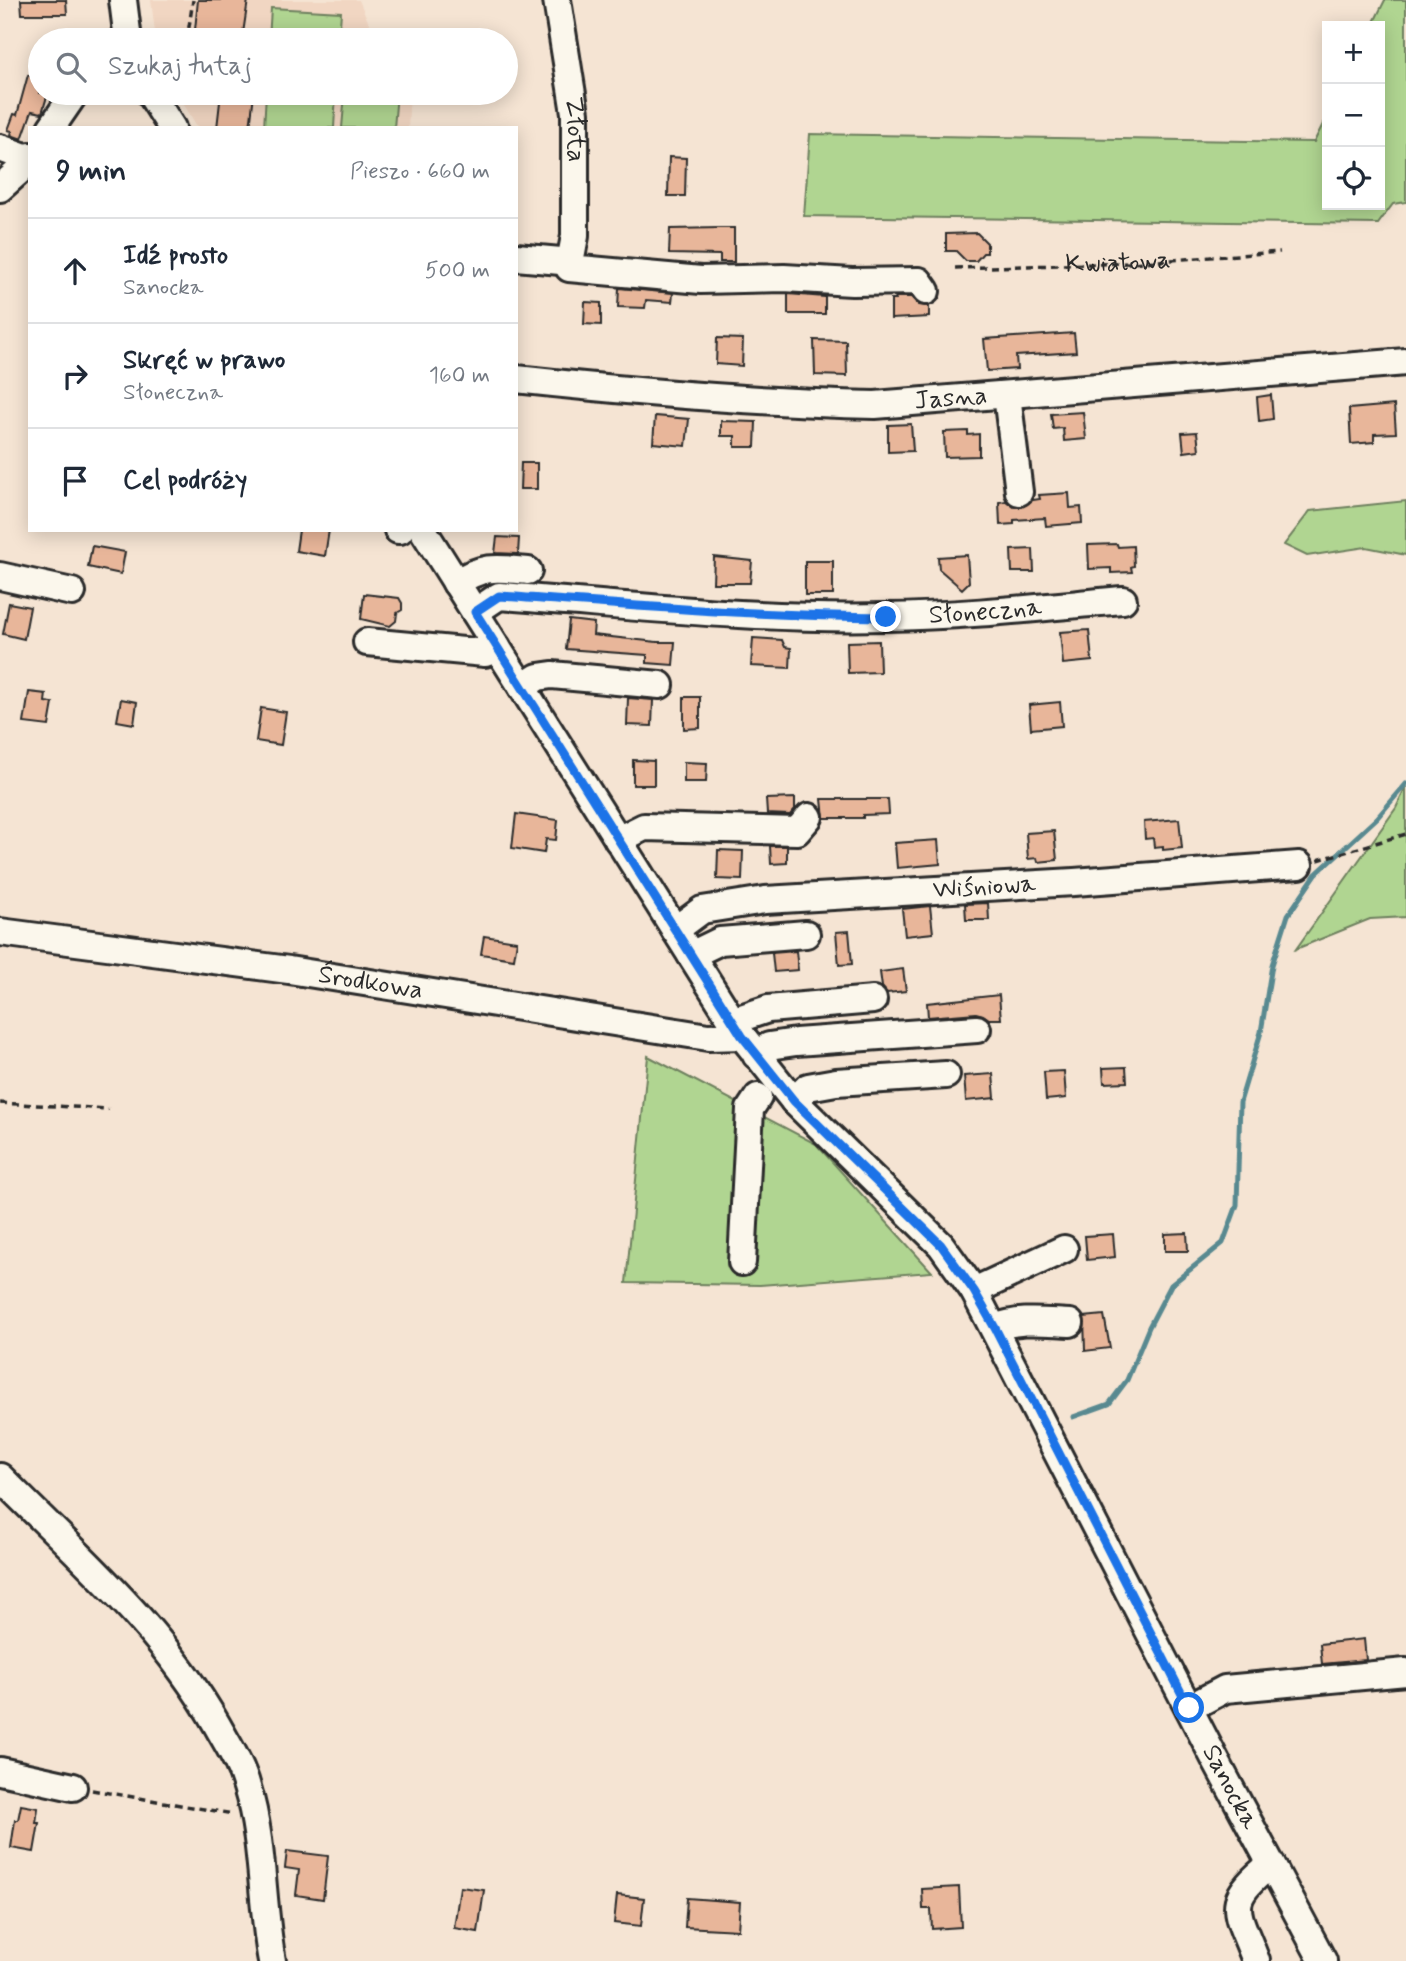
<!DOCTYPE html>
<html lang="pl">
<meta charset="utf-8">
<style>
:root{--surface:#fff;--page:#f6f6f7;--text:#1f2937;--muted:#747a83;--line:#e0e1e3}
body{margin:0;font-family:Mynerve,sans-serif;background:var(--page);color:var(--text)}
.controls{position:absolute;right:21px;top:21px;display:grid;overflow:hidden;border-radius:0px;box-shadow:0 4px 18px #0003}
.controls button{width:63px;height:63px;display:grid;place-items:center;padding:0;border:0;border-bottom:2px solid var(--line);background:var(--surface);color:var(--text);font:35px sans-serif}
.stop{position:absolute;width:21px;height:21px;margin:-16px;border:5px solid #1a73e8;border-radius:50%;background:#fff}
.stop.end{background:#1a73e8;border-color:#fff;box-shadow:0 2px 7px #0008}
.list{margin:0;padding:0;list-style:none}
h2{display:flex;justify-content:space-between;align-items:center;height:91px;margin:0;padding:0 28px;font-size:30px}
h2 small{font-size:23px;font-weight:400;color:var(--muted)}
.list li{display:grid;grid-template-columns:46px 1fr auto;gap:21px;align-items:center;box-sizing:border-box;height:105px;padding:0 28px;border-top:2px solid var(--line)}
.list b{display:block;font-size:26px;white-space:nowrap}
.list p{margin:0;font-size:23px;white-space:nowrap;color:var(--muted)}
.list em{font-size:23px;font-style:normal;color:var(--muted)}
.icon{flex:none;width:38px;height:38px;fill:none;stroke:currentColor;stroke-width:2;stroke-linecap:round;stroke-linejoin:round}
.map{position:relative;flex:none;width:1406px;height:1961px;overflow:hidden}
.search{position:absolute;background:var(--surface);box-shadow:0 4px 18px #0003;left:28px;top:28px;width:490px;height:77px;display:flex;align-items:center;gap:18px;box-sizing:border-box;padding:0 24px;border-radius:38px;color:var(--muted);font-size:26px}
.panel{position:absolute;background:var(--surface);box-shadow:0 4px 18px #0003;left:28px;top:126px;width:490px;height:406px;border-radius:0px}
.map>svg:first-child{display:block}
.built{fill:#f1d6c2}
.green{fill:#b0d591;stroke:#6e805e;stroke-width:2}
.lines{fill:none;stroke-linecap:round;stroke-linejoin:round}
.stream{stroke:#598990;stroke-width:5}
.building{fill:#e8b69a;stroke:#2b2b2b;stroke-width:2}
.minor-casing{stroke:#2b2b2b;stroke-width:32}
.path{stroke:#2b2b2b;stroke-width:3.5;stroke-dasharray:7 5;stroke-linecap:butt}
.minor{stroke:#fbf7ec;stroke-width:26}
.route{stroke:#1a73e8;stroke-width:9}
.labels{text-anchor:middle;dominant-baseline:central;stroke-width:5;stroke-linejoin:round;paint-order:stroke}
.street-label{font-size:26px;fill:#2b2b2b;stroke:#fbf7ec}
</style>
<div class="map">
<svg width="1406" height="1961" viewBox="0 0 1406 1961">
<rect width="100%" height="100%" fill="#f5e4d3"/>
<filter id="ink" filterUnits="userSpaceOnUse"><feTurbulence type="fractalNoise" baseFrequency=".0143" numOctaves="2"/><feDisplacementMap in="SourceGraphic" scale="14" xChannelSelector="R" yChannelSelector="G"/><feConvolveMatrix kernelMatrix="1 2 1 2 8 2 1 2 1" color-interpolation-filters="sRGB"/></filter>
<g filter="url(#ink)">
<path class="built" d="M151 0H359L376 40H156Z
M177 93H410L408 128H198Z"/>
<path class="green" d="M1385 0H1406V202L1393 204 1378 224 804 216 810 134 1314 142 1327 116V205H1380V26H1372Z
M271 8 341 12 339 40H269Z
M266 93H336L334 128H264Z
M345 93H397L394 128H342Z
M1406 501V555L1366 547 1307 556 1284 545 1310 511Z
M1406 787V917L1370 919 1296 949 1396 808Z
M648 1056 816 1144 932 1272 760 1285 626 1283Z"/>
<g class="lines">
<path class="stream" d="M1073 1417 1109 1404 1127 1380 1149 1327 1171 1285 1223 1243 1237 1205 1240 1102 1261 1032 1272 965 1288 915 1316 874 1377 818 1406 784"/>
</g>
<path class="building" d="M21 0H66L67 14H22Z
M198 0H248L242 40H194Z
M28 75 40 78V93H48L42 113 32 111 22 139 11 135 12 131 8 130 14 114 17 115Z
M221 93H254L250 128H217Z
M669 157 686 158 685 196H668Z
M720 228H734V262H720V255L669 254 670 229Z
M977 233 987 243V253H983L976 261H966L956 251H946V234Z
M619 288 673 293 672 302 646 300 645 308 618 307Z
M788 294 825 297V314H788Z
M895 297H911L919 305 929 306V317L891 319V300H896Z
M585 302 601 303V325L584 324Z
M1074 333 1076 352 1016 356 1017 369 987 371 984 339Z
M717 338 743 339 742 366 716 364Z
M814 340 846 341 847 376 815 375Z
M1271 395 1273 419 1259 421 1257 397Z
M1394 405 1396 433 1374 434V442L1351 444 1349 409Z
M1083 412 1086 439 1064 441 1063 428 1053 429 1051 414Z
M655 416 689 419 686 446 653 443Z
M721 421 756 422 755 447H735V436H721Z
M911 424 913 451 888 452V425Z
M968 431V435L979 434V456L945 457 944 432Z
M1197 432 1199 450 1184 452 1182 433Z
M521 463H537V489H520Z
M1069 493 1070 508 1081 507 1082 523 1046 526 1045 518 1014 520V524L1000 525 999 502 1006 501 1014 507H1022L1033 500 1040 499 1039 495Z
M299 530H329L325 556 296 551Z
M497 537 519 538 518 554 495 553Z
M1117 544 1118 547 1133 546 1134 566 1131 567 1132 572 1111 573V568L1089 569 1088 545Z
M92 546 125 552 121 574 88 567Z
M1033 549 1034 572H1012L1011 550Z
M967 555 969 582 962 589 939 569 938 557Z
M714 557 752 561 750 583H713Z
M805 561H833V595H805Z
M364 594 399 598 402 603V610L397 613 396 621 390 626 361 619Z
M9 603 30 607 24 639 3 634Z
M569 620 594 623 593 635 657 642H675L673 665 647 663V655L566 649Z
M1089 630 1092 661 1063 664 1060 632Z
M753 638 782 640 785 647 791 648 790 668 751 666Z
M879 641 880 672 848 673 847 642Z
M29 692 46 694 45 702 53 703 49 726 24 723Z
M684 697H700V728L684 729Z
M628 698 653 700 652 726 627 725Z
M121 699 137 702 134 724 117 721Z
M1060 702 1062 726 1031 729 1029 705Z
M261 708 286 712 281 745 256 741Z
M633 760 654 761V785H633Z
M684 762 707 763 706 782H684Z
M795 798V809L790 815 767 814 766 799Z
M822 799H888L889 814 863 815V818H824Z
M516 814 558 820 556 840 546 839 544 853 512 848Z
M1179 819 1182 848 1163 850V846L1154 847 1153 838 1145 839 1144 822Z
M1054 831 1057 860 1038 862 1037 858 1028 859 1026 833Z
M938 840 940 864 897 868 895 843Z
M770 846H787V863L771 864Z
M718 850 743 851 742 880 717 879Z
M988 903 989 920H966L965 904Z
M930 906 933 933 905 936 902 909Z
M849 931 852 964 839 965 836 932Z
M484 936 517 941 514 959 481 954Z
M796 951 798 970 774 972 772 953Z
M903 969 906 991 887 993 882 987 880 972Z
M999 995 1001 1019H989L983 1015 976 1013 928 1017 927 1003Z
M1126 1067 1127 1082 1104 1083 1103 1068Z
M1064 1071 1066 1098 1046 1100 1044 1072Z
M993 1074 995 1098 966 1101 964 1076Z
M1187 1233 1188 1251H1165V1234Z
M1113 1234 1115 1257 1087 1260 1085 1236Z
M1104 1315 1110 1348 1085 1351 1084 1317Z
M1364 1639 1366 1660 1322 1664 1320 1644Z
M21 1805 38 1808 36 1823H39L34 1852 11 1848 15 1820H18Z
M287 1851 328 1856 323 1899 296 1895 299 1870 285 1868Z
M460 1887 484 1890 478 1932 454 1928Z
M959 1887 961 1927 932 1929 931 1909H923L922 1889Z
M617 1895 644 1898 641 1926 614 1923Z
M687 1898 740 1902 738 1930 685 1927Z"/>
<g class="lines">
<defs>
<g id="minor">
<path d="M123 0 128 40"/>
<path id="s2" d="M557 0 575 113V236L569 268 701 280 784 278 852 282 919 281 926 291"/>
<path d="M150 93 172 128"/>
<path d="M51 128 75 93"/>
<path d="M0 148 28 158"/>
<path d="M0 188 19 171 30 156"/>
<path d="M516 257 572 262"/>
<path id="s3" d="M516 379C635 392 755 402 875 405L1406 362"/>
<path d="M1007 395 1019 492"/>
<path d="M398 530H400"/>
<path id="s4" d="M423 530 742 1036 794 1101 941 1245 974 1291 1217 1763 1323 1961"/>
<path d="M0 576 72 592"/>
<path d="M456 583C483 565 497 568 528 571"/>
<path id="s5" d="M475 612 499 596C627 605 756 620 885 617 965 616 1044 607 1123 600"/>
<path d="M367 642 485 653 497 647"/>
<path d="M522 687 538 677 552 675 660 685"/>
<path d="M618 840 644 827 797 831 809 817"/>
<path id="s6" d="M675 930 702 910 765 900 1074 882 1299 865"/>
<path id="s7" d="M0 932 289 970 708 1037 742 1036"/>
<path d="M691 955 720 941 806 934"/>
<path d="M732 1021 768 1009 873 1000"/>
<path d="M756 1055 769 1046 796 1042 977 1029"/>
<path d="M794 1101 808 1087 836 1082 946 1075"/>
<path d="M742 1262 750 1109 758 1097"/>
<path d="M974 1291 1064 1249"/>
<path d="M995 1328C1018 1318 1045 1322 1070 1323"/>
<path d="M0 1477C79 1557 160 1625 217 1725 228 1745 241 1764 247 1787 264 1842 261 1904 272 1961"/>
<path d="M1189 1708 1225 1689 1406 1672"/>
<path d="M0 1771 73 1787"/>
<path d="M1256 1961C1237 1909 1222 1903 1271 1864"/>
</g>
</defs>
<use href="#minor" class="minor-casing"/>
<g class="path">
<path d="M187 40 193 0"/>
<path id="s1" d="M955 268 1130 263 1280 252"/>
<path d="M1318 860 1406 834"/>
<path d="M0 1103 109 1109"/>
<path d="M92 1790 233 1814"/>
</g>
<use href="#minor" class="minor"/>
</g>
</g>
<g class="lines" filter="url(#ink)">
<path class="route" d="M886 617C756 616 628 605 499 596L475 612 742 1036 794 1101 941 1245 974 1291 995 1328 1189 1708"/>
</g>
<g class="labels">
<g class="street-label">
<text stroke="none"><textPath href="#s2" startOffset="131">Złota</textPath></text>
<text stroke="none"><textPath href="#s1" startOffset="163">Kwiatowa</textPath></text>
<text stroke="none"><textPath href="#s3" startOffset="436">Jasna</textPath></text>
<text stroke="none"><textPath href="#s5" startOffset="516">Słoneczna</textPath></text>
<text stroke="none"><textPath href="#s6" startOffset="317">Wiśniowa</textPath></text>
<text stroke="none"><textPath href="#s7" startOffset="374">Środkowa</textPath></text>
<text stroke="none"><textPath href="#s4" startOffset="1502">Sanocka</textPath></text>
</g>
</g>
</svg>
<div class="controls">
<button>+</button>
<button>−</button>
<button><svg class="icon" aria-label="locate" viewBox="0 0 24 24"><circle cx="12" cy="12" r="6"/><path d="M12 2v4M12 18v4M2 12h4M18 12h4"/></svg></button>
</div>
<div class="stop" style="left:1189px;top:1708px"></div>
<div class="stop end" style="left:886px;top:617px"></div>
<div class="search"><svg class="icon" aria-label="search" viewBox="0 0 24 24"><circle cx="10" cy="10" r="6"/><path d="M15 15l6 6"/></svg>Szukaj tutaj</div>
<section class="panel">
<h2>9 min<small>Pieszo · 660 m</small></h2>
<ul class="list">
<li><svg class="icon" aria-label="ahead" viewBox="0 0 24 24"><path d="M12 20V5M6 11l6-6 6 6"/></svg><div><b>Idź prosto</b><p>Sanocka</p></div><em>500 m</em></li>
<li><svg class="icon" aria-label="right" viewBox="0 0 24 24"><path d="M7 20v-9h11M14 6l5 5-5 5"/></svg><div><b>Skręć w prawo</b><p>Słoneczna</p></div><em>160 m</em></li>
<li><svg class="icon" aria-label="arrive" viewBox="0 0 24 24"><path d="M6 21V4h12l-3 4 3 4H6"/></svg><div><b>Cel podróży</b></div></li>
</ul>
</section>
</div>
